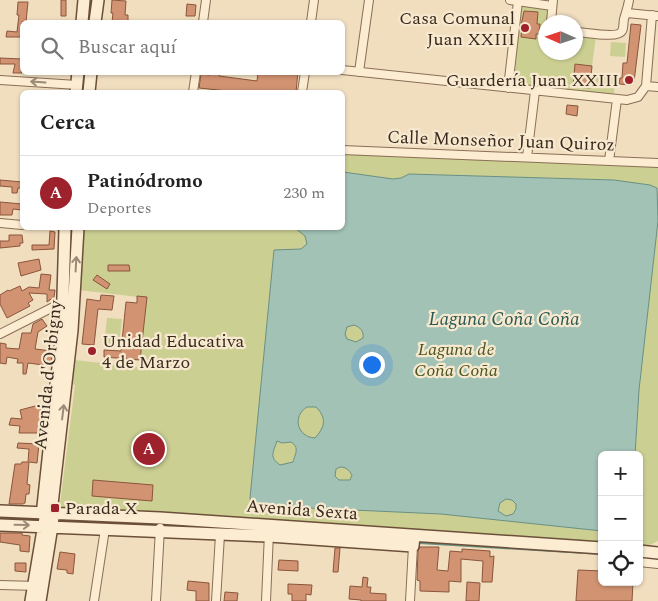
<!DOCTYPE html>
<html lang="es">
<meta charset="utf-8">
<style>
:root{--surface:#fff;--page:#f2f2f2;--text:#222;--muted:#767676;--line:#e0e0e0;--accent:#9d222c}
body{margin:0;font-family:Spectral,serif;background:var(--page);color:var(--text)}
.controls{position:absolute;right:15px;bottom:15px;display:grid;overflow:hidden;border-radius:8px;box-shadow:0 1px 4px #0004}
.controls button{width:45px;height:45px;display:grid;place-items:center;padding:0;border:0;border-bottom:1px solid var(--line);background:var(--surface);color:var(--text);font:25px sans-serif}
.compass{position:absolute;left:538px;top:15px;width:45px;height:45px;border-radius:50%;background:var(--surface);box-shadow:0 1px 4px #0004;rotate:273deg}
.you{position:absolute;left:371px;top:364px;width:18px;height:18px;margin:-12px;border:4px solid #fff;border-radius:50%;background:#1a73e8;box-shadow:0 0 0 8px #1a73e833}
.badge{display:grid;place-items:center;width:32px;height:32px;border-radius:50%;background:var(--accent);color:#fff;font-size:16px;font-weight:700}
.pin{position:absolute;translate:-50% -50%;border:2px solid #fff;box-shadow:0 1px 5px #0006}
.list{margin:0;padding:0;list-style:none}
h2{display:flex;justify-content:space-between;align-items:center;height:65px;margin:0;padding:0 20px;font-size:21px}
h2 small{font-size:16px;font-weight:400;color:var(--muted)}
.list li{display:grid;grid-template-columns:32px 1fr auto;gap:15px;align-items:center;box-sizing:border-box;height:75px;padding:0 20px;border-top:1px solid var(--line)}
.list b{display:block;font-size:19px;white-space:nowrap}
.list p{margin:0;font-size:16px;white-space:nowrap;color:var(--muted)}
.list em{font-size:16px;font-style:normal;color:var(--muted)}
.icon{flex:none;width:28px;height:28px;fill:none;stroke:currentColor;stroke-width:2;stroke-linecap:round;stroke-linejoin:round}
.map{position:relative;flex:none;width:658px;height:601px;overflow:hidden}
.search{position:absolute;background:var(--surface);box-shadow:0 1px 4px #0004;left:20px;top:20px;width:325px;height:55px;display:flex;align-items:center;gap:12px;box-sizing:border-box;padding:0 18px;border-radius:8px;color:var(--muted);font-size:19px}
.panel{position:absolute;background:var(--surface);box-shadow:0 1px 4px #0004;left:20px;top:90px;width:325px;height:140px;border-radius:8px}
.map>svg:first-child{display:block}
.green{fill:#cccf92}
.water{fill:#a2c2b6;stroke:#699084;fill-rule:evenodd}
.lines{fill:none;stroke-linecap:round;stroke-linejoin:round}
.stream{stroke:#699084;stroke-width:2}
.building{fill:#d19372;stroke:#8b553b}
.street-casing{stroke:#8a6e56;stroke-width:10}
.secondary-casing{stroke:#6c4f39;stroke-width:14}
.street{stroke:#fbecd2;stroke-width:8}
.secondary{stroke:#fbecd2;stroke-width:11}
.oneway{stroke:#9a8a77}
.poi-dot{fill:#9d222c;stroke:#f7e9cf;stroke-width:2}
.labels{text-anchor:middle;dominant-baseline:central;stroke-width:4.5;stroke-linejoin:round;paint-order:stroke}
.poi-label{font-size:18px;fill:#39281c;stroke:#f7e9cf;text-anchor:end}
.street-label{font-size:18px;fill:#39281c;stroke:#f7e9cf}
.park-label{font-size:18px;font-style:italic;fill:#4d5621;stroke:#f7e9cf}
.water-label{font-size:19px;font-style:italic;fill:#2a5953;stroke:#f7e9cf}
</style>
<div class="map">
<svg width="658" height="601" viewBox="0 0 658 601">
<rect width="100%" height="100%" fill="#f0debf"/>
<path class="green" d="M524 4 549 9 548 22H546V52H576V33L596 35 591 74 615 76 614 94 517 85 513 79 520 8Z
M611 42 626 43 625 57 610 56Z
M343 154 658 167V541L650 545 639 547V455H602V544L230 517V516L62 507 60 504 75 385 71 384 74 360 139 367 147 298 79 290 84 228H342Z
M107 318 122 319 119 346 104 344Z"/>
<path class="water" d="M343 172 393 179 401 178 409 174 614 180 650 185 657 188 658 221 639 390 635 455H602V531L441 514 265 506 251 502 250 498 274 250 301 249 307 244 305 236 295 228H342ZM354 325C360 327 364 331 363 338L356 342 347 339 345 334 347 327ZM307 407H316C327 418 325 427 315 438 297 437 292 416 307 407ZM277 441 282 443 291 442C300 448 295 454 293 462L280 465C269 457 273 453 277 441ZM340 467C346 467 349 470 352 475L350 480H339L335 476 336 469ZM506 499 512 500 516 504V509L513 514 506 516 498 511 500 503Z"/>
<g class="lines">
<path class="stream" d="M0 518 40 520
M57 521 80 523
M420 543 602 554
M639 558 658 560"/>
</g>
<path class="building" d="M61 0H66V16H61Z
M112 0 126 1 125 15H128V22H112L113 13H111Z
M18 2H28L26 22H22V37H6L7 31 17 32 19 15H17Z
M187 4 196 5 195 16H186Z
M524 11 538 12 537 24H540L539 34H536V39L521 37 522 26H521Z
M631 24 641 25 634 82 631 85 619 84 620 78H622L623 63H627Z
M0 58 22 59V73H13L15 64H0Z
M575 64 592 66 590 88 573 87Z
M211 72H220L219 76 257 81 258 72H298L296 92H237L199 88 201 74 210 75Z
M567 105 578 106 577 116 566 114Z
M0 180 22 182V188H18L17 193H12V187L0 186Z
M0 202 22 204V210L13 209 12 215H0Z
M50 231 55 232 54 249 32 250V245H49Z
M9 235H22L23 243H20V246L0 248V241H9Z
M39 259 41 270 21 276 18 263Z
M108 265H129L130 271H108Z
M41 274 51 275 49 290H55L54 297 47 302V294L29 293 33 300 28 303 30 306 7 318 0 304V295L8 290 9 291 20 286 22 291 29 287 39 288Z
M97 275 110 284 107 289 93 280Z
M101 295 114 296 112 310 98 309 94 345 82 344 87 299 100 301Z
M137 296 147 297 140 360 104 357V350L121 351 126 302 137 303Z
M42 319 47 326 38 332 35 349 52 351 51 366 28 363 26 374H23V363H17L18 359 7 357 6 364 0 363V343L6 344V348L19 349 22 333H31L33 324Z
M39 405 43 418 41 433H19L20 426 9 425 11 418 22 419 20 410Z
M18 443 39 444 37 463 29 462 27 484 30 485 29 494H26L25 503 23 504H9L15 464H21L22 462H28L29 449 17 448Z
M93 480 153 485 152 501 92 496Z
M0 533H22V535L30 536 29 552 20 551V545L0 542Z
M420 547H439L437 570 448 571 450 551 462 552V549L490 551V557L494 556 492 582H482L483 561 461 559V582L449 581V592L420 591V581L417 580 418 551Z
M335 548H340L338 572H333Z
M60 552 75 554 73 574 67 573V570L57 569Z
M279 560 298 561V571L278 570Z
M15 563H26V572L15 571Z
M578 570 602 571V582H633L632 601H576Z
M363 577 368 578 367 587H371L370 593 386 594V601H361V600L349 599 350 586 362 587Z
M188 581 209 583V601H196V591L187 590Z
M467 582 480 583 479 601H466Z
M288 584 312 585 311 595 306 594V601H292V594H288Z
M225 592 238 593 237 601H224Z"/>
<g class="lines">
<defs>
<path id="street" d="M510 0 552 6
M627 13 658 16
M203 22 206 0
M311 22 314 0
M551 22 553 0
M576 32C584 32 618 39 622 31 624 28 623 23 624 19 626 12 628 7 629 0
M342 70 627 100 638 97 646 86 658 87
M359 72 369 0
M0 80 77 85
M646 86 652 15
M508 88 518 1
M193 92 196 72
M302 92 305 72
M342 150 658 163
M527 157 535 91
M609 161 617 99
M0 223 22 225
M0 334 65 301
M639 562 658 564
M0 585 38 586
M94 601 105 529
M156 601 160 528
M216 601 220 535
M266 601 269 533
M410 601 413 546"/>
<path id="secondary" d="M82 22 84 0
M95 22 98 0
M76 92 78 72
M89 92 91 72
M0 511 160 518 602 548
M0 525 269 536 413 546 414 536
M639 551 658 553
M31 601 45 518 43 506 62 330 65 228
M40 601 52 526 53 517 51 513 72 330 78 228"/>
</defs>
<use href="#street" class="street-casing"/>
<use href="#secondary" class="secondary-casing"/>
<use href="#street" class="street"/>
<use href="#secondary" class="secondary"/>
</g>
<defs><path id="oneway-shaft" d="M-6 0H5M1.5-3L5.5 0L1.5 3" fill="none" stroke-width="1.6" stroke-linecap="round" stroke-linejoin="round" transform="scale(1.25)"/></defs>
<g class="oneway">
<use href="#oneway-shaft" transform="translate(38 82) rotate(-176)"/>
<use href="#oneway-shaft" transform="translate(76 264) rotate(-87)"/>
<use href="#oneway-shaft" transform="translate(63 412) rotate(-83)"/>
<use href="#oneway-shaft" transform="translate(22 525) rotate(1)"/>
</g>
<g class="poi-dot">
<circle cx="525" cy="28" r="5"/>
<circle cx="629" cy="80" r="5"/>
<circle cx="92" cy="351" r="5"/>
<rect x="50" y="503" width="10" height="10" rx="2.5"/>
</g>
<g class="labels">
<g class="poi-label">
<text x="515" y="18">Casa Comunal<tspan x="515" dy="21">Juan XXIII</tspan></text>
<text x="619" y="80">Guardería Juan XXIII</text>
<text x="102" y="341" text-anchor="start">Unidad Educativa<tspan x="102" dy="21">4 de Marzo</tspan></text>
<text x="65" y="508" text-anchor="start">Parada X</text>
</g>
<g class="street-label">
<text transform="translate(501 141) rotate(2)">Calle Monseñor Juan Quiroz</text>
<text transform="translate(48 375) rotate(-84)">Avenida d'Orbigny</text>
<text transform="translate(302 510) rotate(4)">Avenida Sexta</text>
</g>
<g class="park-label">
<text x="456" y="349">Laguna de<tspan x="456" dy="21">Coña Coña</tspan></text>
</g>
<g class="water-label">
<text x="504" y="319">Laguna Coña Coña</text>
</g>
</g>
</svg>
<div class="controls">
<button>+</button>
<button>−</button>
<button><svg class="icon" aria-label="locate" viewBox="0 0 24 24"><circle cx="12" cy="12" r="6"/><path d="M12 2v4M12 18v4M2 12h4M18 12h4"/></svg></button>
</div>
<svg class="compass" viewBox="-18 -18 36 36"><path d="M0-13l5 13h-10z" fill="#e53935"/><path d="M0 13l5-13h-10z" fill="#767676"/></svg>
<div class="you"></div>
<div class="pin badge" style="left:149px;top:449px">A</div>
<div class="search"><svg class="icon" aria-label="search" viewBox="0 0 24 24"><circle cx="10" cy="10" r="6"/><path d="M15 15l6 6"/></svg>Buscar aquí</div>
<section class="panel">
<h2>Cerca<small></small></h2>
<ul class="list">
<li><span class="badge">A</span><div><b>Patinódromo</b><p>Deportes</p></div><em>230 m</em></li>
</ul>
</section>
</div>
